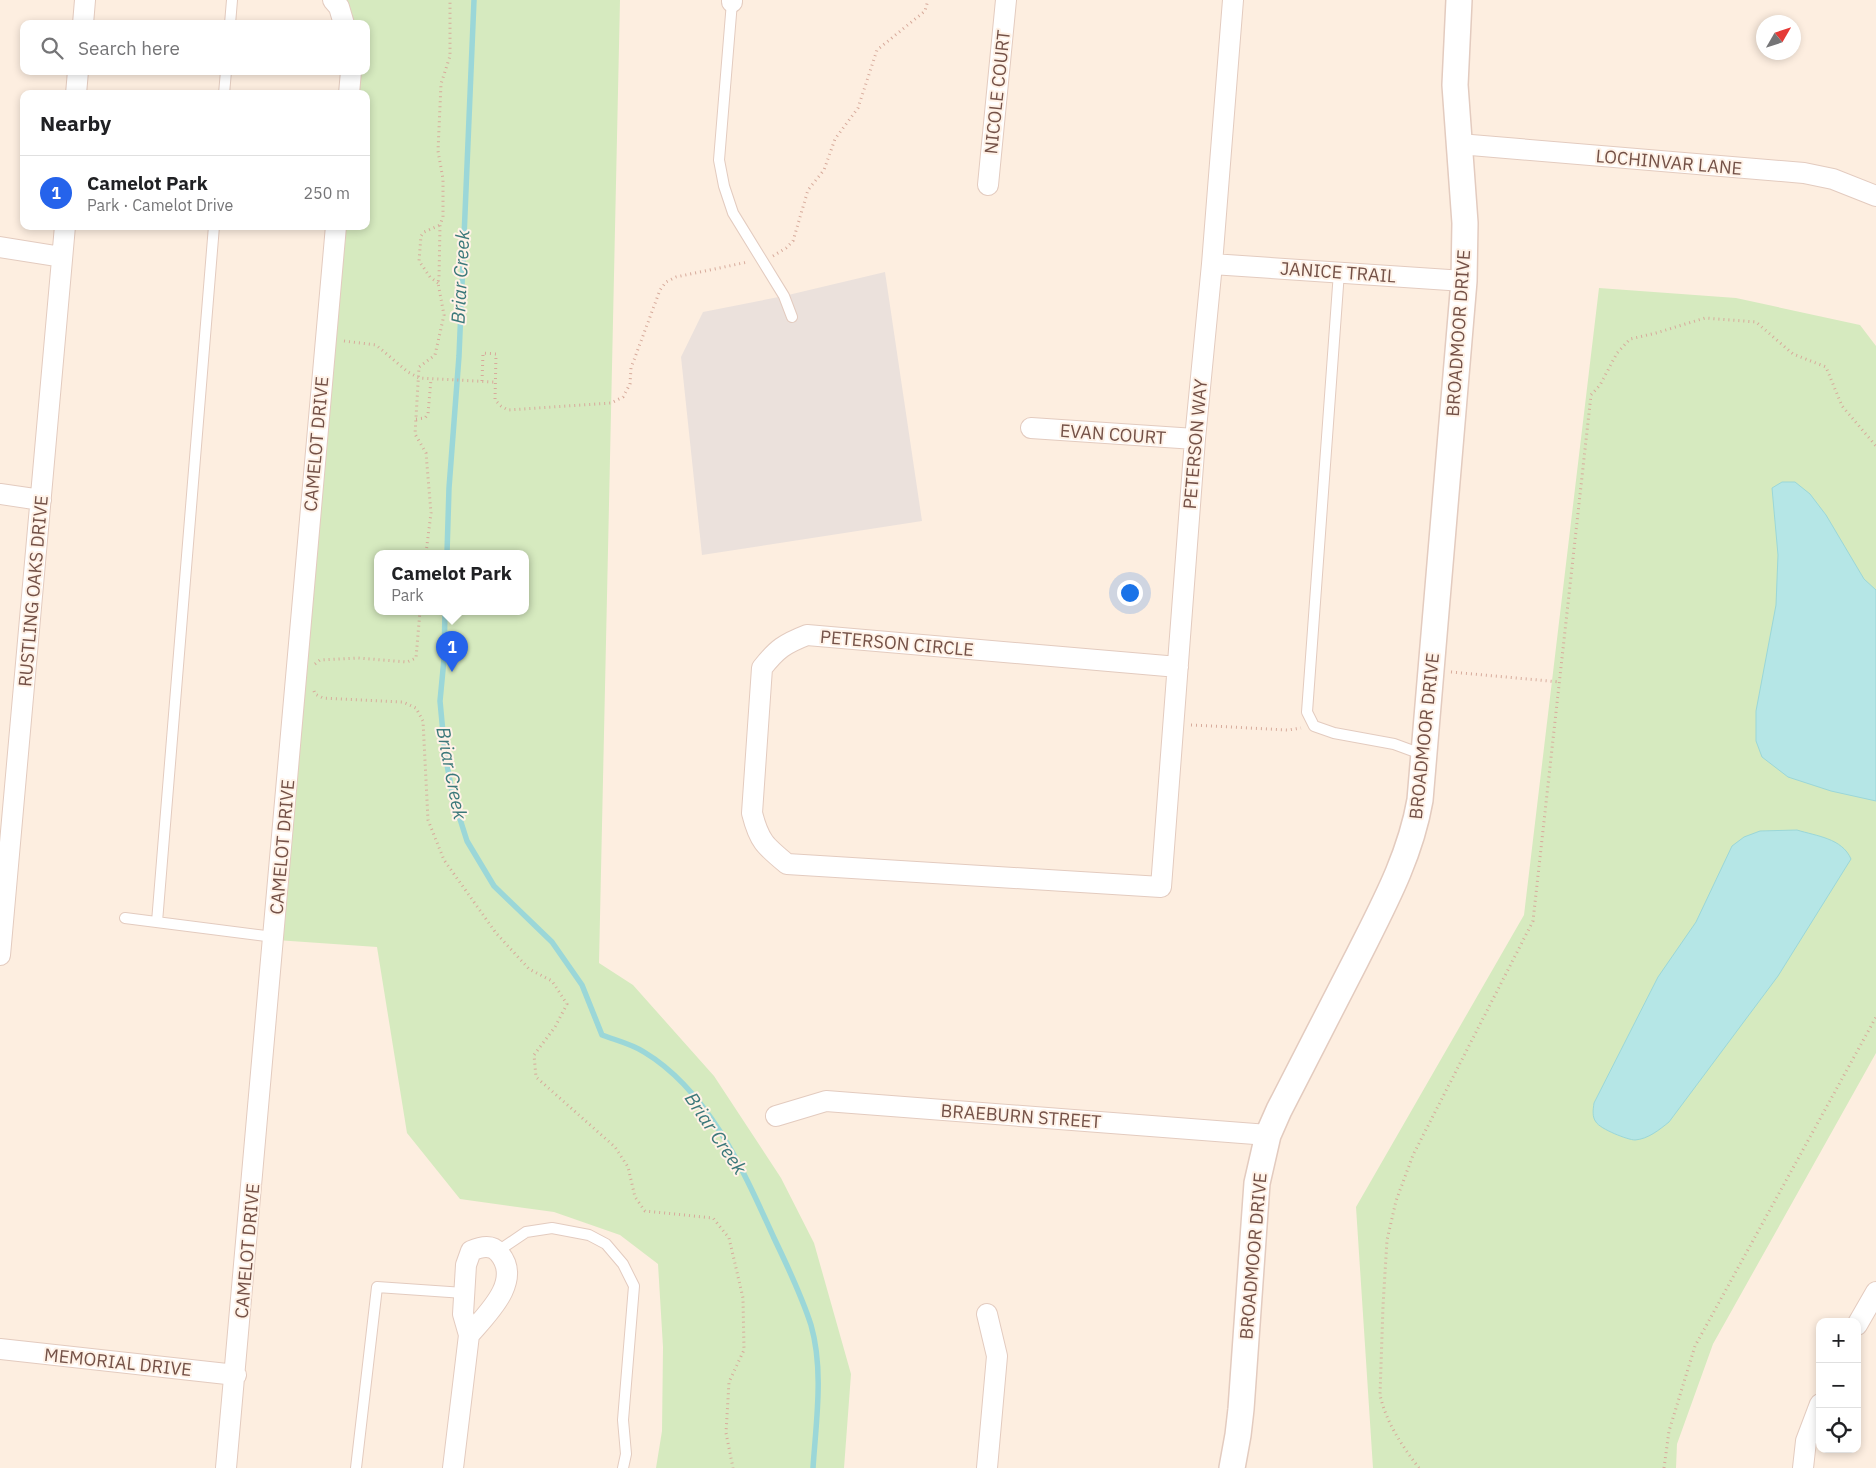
<!DOCTYPE html>
<meta charset="utf-8">
<style>
:root{--surface:#fff;--page:#f2f2f2;--text:#202124;--muted:#757577;--line:#e0e0e0;--accent:#2563eb}
body{margin:0;font-family:"IBM Plex Sans",sans-serif;background:var(--page);color:var(--text)}
.controls{position:absolute;right:15px;bottom:15px;display:grid;overflow:hidden;border-radius:10px;box-shadow:0 2px 8px #0003}
.controls button{width:45px;height:45px;display:grid;place-items:center;padding:0;border:0;border-bottom:1px solid var(--line);background:var(--surface);color:var(--text);font:25px sans-serif}
.compass{position:absolute;left:1756px;top:15px;width:45px;height:45px;border-radius:50%;background:var(--surface);box-shadow:0 2px 8px #0003;rotate:51deg}
.you{position:absolute;left:1129px;top:592px;width:18px;height:18px;margin:-12px;border:4px solid #fff;border-radius:50%;background:#1a73e8;box-shadow:0 0 0 8px #1a73e833}
.badge{display:grid;place-items:center;width:32px;height:32px;border-radius:50%;background:var(--accent);color:#fff;font-size:16px;font-weight:700}
.pin{position:absolute;translate:-50% -41px;filter:drop-shadow(0 1px 2px #0008)}
.pin::after{content:'';position:absolute;top:26px;width:18px;height:15px;background:inherit;clip-path:polygon(0 0,100% 0,50% 100%)}
.popup{position:absolute;left:374px;top:550px;width:155px;height:65px;box-sizing:border-box;display:grid;place-content:center;border-radius:10px;background:var(--surface);filter:drop-shadow(0 1px 4px #0005);font-size:16px;white-space:nowrap;color:var(--muted)}
.popup b{font-size:19px;color:var(--text)}
.popup::after{content:'';position:absolute;left:50%;top:100%;margin-left:-10px;border:10px solid transparent;border-top-color:var(--surface)}
.list{margin:0;padding:0;list-style:none}
h2{display:flex;justify-content:space-between;align-items:center;height:65px;margin:0;padding:0 20px;font-size:21px}
h2 small{font-size:16px;font-weight:400;color:var(--muted)}
.list li{display:grid;grid-template-columns:32px 1fr auto;gap:15px;align-items:center;box-sizing:border-box;height:75px;padding:0 20px;border-top:1px solid var(--line)}
.list b{display:block;font-size:19px;white-space:nowrap}
.list p{margin:0;font-size:16px;white-space:nowrap;color:var(--muted)}
.list em{font-size:16px;font-style:normal;color:var(--muted)}
.icon{flex:none;width:28px;height:28px;fill:none;stroke:currentColor;stroke-width:2;stroke-linecap:round;stroke-linejoin:round}
.map{position:relative;flex:none;width:1876px;height:1468px;overflow:hidden}
.search{position:absolute;background:var(--surface);box-shadow:0 2px 8px #0003;left:20px;top:20px;width:350px;height:55px;display:flex;align-items:center;gap:12px;box-sizing:border-box;padding:0 18px;border-radius:10px;color:var(--muted);font-size:19px}
.panel{position:absolute;background:var(--surface);box-shadow:0 2px 8px #0003;left:20px;top:90px;width:350px;height:140px;border-radius:10px}
.map>svg:first-child{display:block}
.industrial{fill:#ebe1dc}
.green{fill:#d6eabf;fill-rule:evenodd}
.water{fill:#b5e6e6;stroke:#9bd7d8}
.lines{fill:none;stroke-linecap:round;stroke-linejoin:round}
.stream{stroke:#9bd7d8;stroke-width:5.5}
.service-casing{stroke:#e3cbbf;stroke-width:12}
.minor-casing{stroke:#e3cbbf;stroke-width:22}
.tertiary-casing{stroke:#e3cbbf;stroke-width:28}
.path{stroke:#d7aa9b;stroke-width:3;stroke-dasharray:1 4;stroke-linecap:butt}
.service{stroke:#fff;stroke-width:10}
.minor{stroke:#fff;stroke-width:20}
.tertiary{stroke:#fff;stroke-width:25}
.labels{text-anchor:middle;dominant-baseline:central;stroke-width:4;stroke-linejoin:round;paint-order:stroke}
.street-label{font-size:18px;fill:#745147;stroke:#fff2e7}
.water-label{font-size:19px;font-style:italic;fill:#3b787a;stroke:#fff2e7}
</style>
<div class="map">
<svg width="1876" height="1468" viewBox="0 0 1876 1468">
<rect width="100%" height="100%" fill="#fdeee0"/>
<path class="industrial" d="M885 272 922 521 702 555 681 357 703 312 784 296Z"/>
<path class="green" d="M333 0H620L599 963 633 985 714 1076 781 1178 814 1243 851 1374 844 1468H656L662 1431 663 1347 658 1264 620 1235 554 1212 460 1199 407 1133 377 947 276 940 338 226H366V94H349L351 71H366V24H344ZM378 553H526V611H378Z
M1599 288 1736 298 1860 325 1876 346V1053L1713 1344 1677 1444 1676 1468H1373L1356 1207 1524 915Z"/>
<path class="water" d="M1782 482H1795L1810 494 1826 515 1864 579 1876 590V801L1831 791 1788 777 1762 757 1756 741V711L1776 605 1778 555 1772 488Z
M1797 830C1816 836 1842 838 1851 859L1778 976 1669 1122C1659 1130 1648 1139 1635 1140 1628 1140 1600 1129 1596 1122 1592 1117 1593 1110 1594 1103L1658 977 1696 922 1732 846 1744 837 1760 831Z"/>
<g class="lines">
<path class="stream" d="M447 553 449 488 459 356 474 0
M445 611 444 659 440 701 445 754 453 797 467 841 494 886 552 942 582 985 602 1035C615 1040 632 1044 644 1052 709 1091 744 1172 774 1238 787 1265 802 1297 811 1325 824 1370 816 1422 813 1468"/>
<defs>
<path id="service" d="M732 2 719 160 724 186 733 213 784 296 792 317
M230 24 232 0
M224 94 226 71
M1339 272 1307 712 1314 726 1334 733 1394 744 1424 755
M125 918 274 937
M157 922 214 226
M498 1251 526 1232 552 1228 589 1235 606 1244 623 1264 634 1286 623 1420 626 1454 623 1468
M356 1468 377 1287 464 1293"/>
<path id="minor" d="M333 0 339 7 344 24
M732 2V0
M83 24 85 0
M76 94 78 71
M349 94 351 71
M1459 144 1804 173 1833 179 1876 196
M988 185 1006 0
M0 247 62 257
M1212 264 1464 281
M1031 428 1195 439
M0 494 41 500
M1178 667 807 635C784 644 777 649 762 668L752 813C759 841 765 846 787 864L1161 887 1195 439 1212 264 1233 0
M0 955 65 226
M776 1116 826 1101 1268 1135
M987 1314 997 1356 987 1468
M1857 1325 1876 1292
M0 1349 236 1375
M226 1468 336 226
M453 1468 469 1335 463 1314 466 1265 471 1251C480 1247 492 1244 499 1253 523 1281 487 1314 469 1335
M1803 1468 1806 1441 1820 1404"/>
<path id="tertiary" d="M1232 1468 1238 1435 1241 1409 1257 1183 1268 1135 1279 1110C1305 1060 1330 1010 1356 960 1382 908 1410 858 1420 800L1464 281 1465 223 1455 85 1459 0"/>
</defs>
<use href="#service" class="service-casing"/>
<use href="#minor" class="minor-casing"/>
<use href="#tertiary" class="tertiary-casing"/>
<path class="path" d="M773 256 786 248 793 241 808 190 824 170 835 139 858 108 877 50 925 11 928 0
M438 283 430 277 419 261 421 236 424 232 440 225
M344 341 376 345 408 372 419 378 494 382
M482 381 483 353 496 354 495 400 501 406 508 410 611 403 623 397 630 384 631 368 660 290 666 282 676 277 748 262
M416 419 425 418 428 414 431 379
M426 553 431 513 426 453 415 434 419 367 435 355 444 315 438 283 439 277 440 225 443 217V179L438 151 441 84 450 56V0
M315 664 320 660 358 658 407 662 416 658 420 611
M1451 672 1560 682
M314 691 315 694 323 698 403 702 416 708 423 721 428 820 444 860 496 933 529 969 552 981 567 1004 555 1027 534 1055 536 1077 615 1147 628 1167 635 1197 645 1211 713 1218 729 1238 743 1298 744 1350 729 1382 726 1433 733 1468
M1191 725 1288 730 1301 728
M1419 1468C1402 1446 1386 1422 1380 1395L1383 1306 1387 1240 1396 1201 1413 1155 1533 921 1591 395 1600 385 1617 353 1630 339 1656 333 1705 318 1756 322 1793 354 1826 367 1842 406 1876 446
M1664 1468 1669 1431 1695 1346 1876 1017"/>
<use href="#service" class="service"/>
<use href="#minor" class="minor"/>
<use href="#tertiary" class="tertiary"/>
</g>
<g class="labels">
<g class="street-label">
<text transform="translate(997 92) rotate(-84)">NICOLE COURT</text>
<text transform="translate(1669 162) rotate(5)">LOCHINVAR LANE</text>
<text transform="translate(1338 272) rotate(4)">JANICE TRAIL</text>
<text transform="translate(1458 333) rotate(-86)">BROADMOOR DRIVE</text>
<text transform="translate(1113 434) rotate(4)">EVAN COURT</text>
<text transform="translate(316 444) rotate(-85)">CAMELOT DRIVE</text>
<text transform="translate(1195 444) rotate(-85)">PETERSON WAY</text>
<text transform="translate(33 591) rotate(-85)">RUSTLING OAKS DRIVE</text>
<text transform="translate(897 643) rotate(5)">PETERSON CIRCLE</text>
<text transform="translate(1424 736) rotate(-84)">BROADMOOR DRIVE</text>
<text transform="translate(282 847) rotate(-85)">CAMELOT DRIVE</text>
<text transform="translate(1021 1116) rotate(4)">BRAEBURN STREET</text>
<text transform="translate(247 1251) rotate(-85)">CAMELOT DRIVE</text>
<text transform="translate(1253 1256) rotate(-85)">BROADMOOR DRIVE</text>
<text transform="translate(118 1362) rotate(6)">MEMORIAL DRIVE</text>
</g>
<g class="water-label">
<text transform="translate(460 277) rotate(-87)">Briar Creek</text>
<text transform="translate(452 773) rotate(79)">Briar Creek</text>
<text transform="translate(716 1133) rotate(56)">Briar Creek</text>
</g>
</g>
</svg>
<div class="controls">
<button>+</button>
<button>−</button>
<button><svg class="icon" aria-label="locate" viewBox="0 0 24 24"><circle cx="12" cy="12" r="6"/><path d="M12 2v4M12 18v4M2 12h4M18 12h4"/></svg></button>
</div>
<svg class="compass" viewBox="-18 -18 36 36"><path d="M0-13l5 13h-10z" fill="#e53935"/><path d="M0 13l5-13h-10z" fill="#757577"/></svg>
<div class="you"></div>
<div class="pin badge" style="left:452px;top:672px">1</div>
<div class="popup"><b>Camelot Park</b>Park</div>
<div class="search"><svg class="icon" aria-label="search" viewBox="0 0 24 24"><circle cx="10" cy="10" r="6"/><path d="M15 15l6 6"/></svg>Search here</div>
<section class="panel">
<h2>Nearby<small></small></h2>
<ul class="list">
<li><span class="badge">1</span><div><b>Camelot Park</b><p>Park · Camelot Drive</p></div><em>250 m</em></li>
</ul>
</section>
</div>
